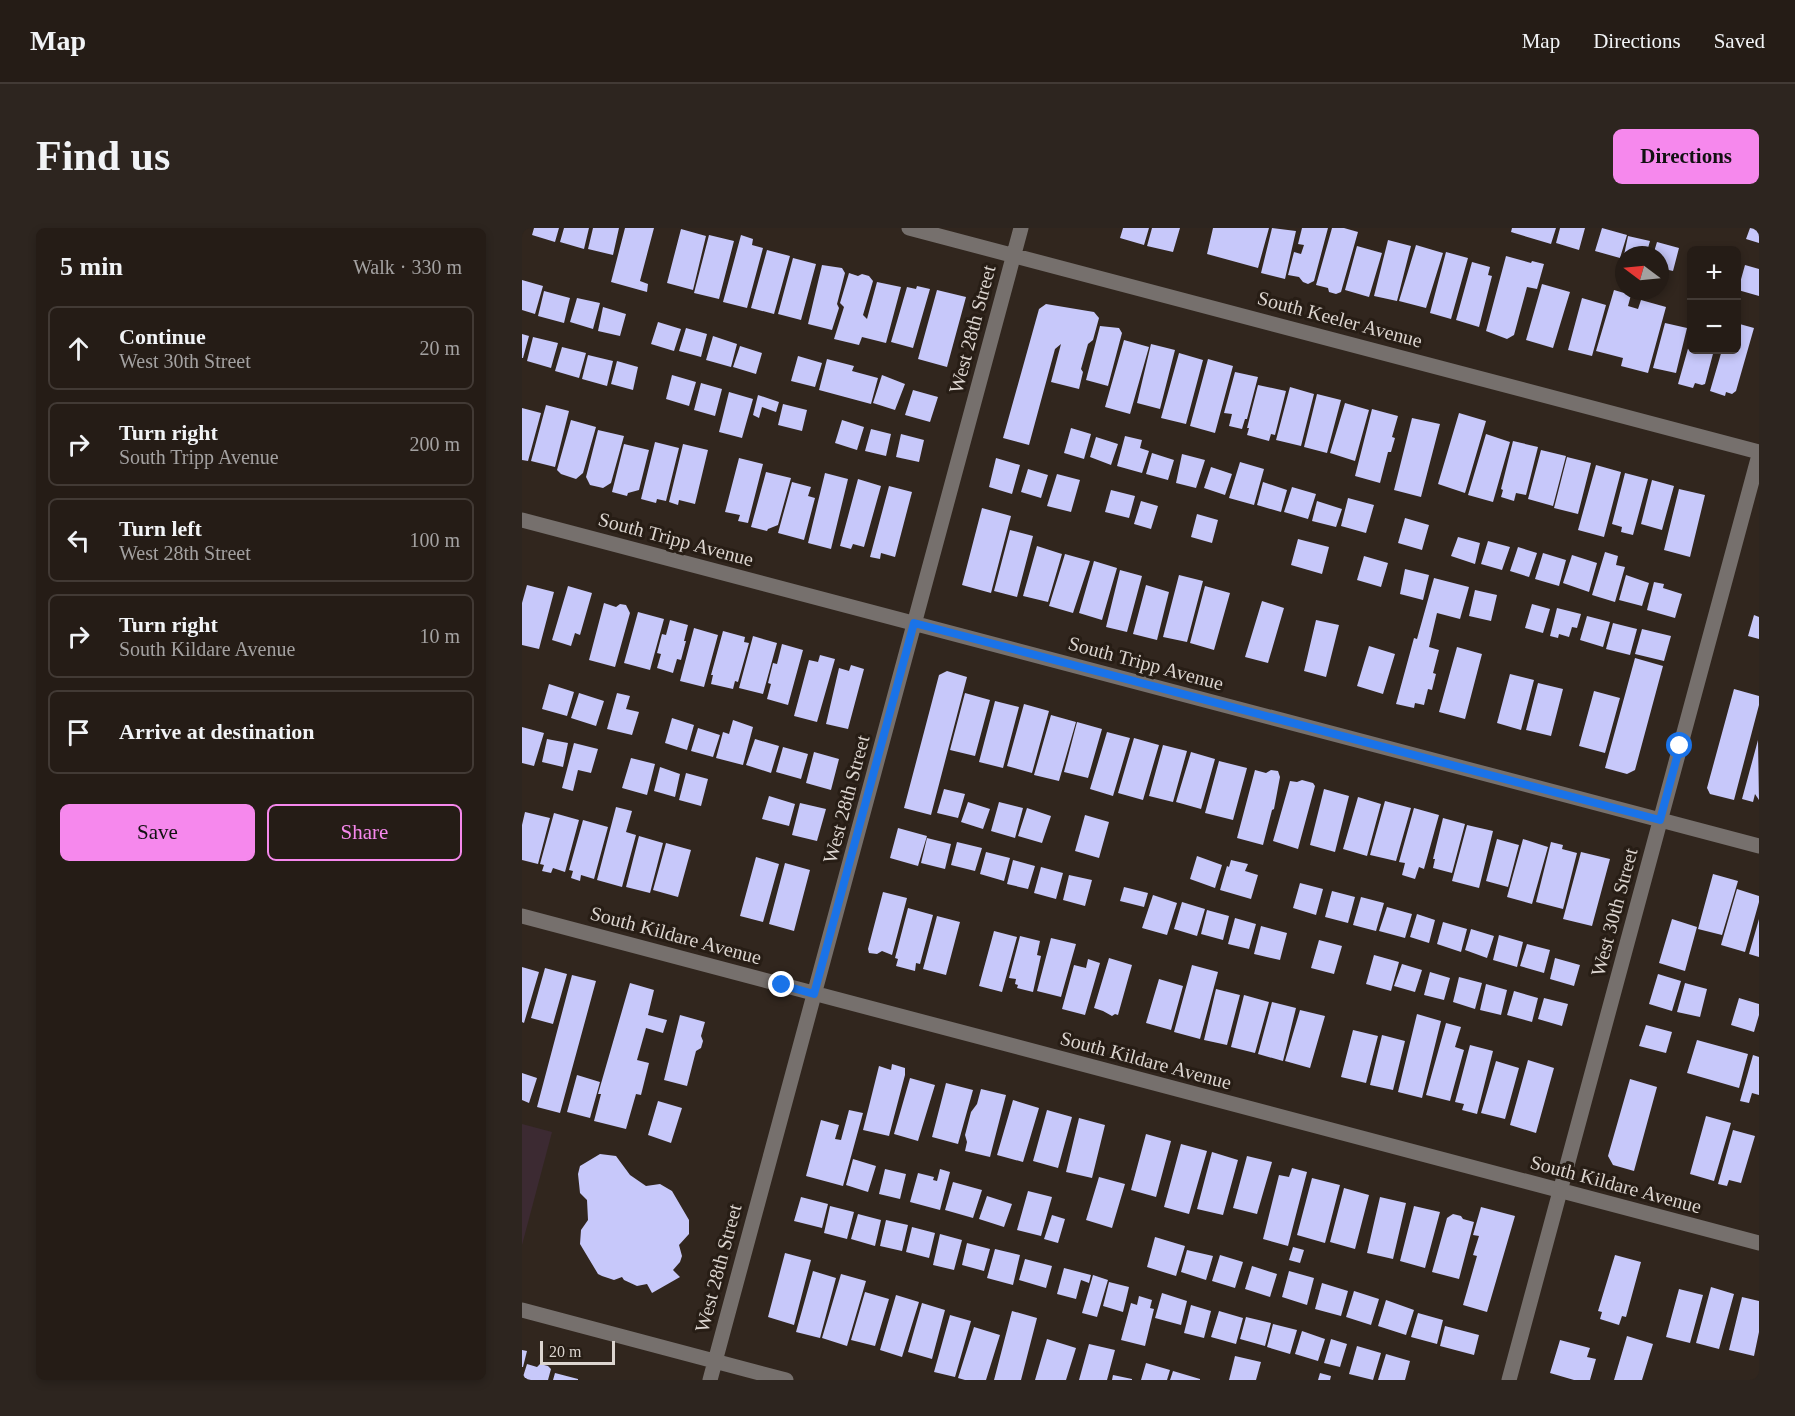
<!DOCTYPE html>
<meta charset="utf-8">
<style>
:root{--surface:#251c16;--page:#2d251f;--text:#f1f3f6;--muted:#a3a1a1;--line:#423a35;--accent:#f688ed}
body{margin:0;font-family:"Times New Roman",serif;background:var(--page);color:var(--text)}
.controls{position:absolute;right:18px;top:18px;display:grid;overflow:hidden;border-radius:9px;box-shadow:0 3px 9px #0003}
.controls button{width:54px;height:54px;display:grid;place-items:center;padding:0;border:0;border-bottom:2px solid var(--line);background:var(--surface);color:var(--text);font:30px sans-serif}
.compass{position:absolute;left:1093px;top:18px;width:54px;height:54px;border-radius:50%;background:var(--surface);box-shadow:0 3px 9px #0003;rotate:286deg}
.scale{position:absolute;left:18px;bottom:15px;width:75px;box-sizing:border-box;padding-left:6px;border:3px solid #dcd5d0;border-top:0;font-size:16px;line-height:21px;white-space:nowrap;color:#dcd5d0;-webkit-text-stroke:4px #271d15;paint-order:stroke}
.stop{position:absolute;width:18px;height:18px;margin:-14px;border:4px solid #1a73e8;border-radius:50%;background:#fff}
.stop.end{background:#1a73e8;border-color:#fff;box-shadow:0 2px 6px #0008}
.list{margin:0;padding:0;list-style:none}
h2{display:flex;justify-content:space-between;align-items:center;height:78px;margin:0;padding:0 24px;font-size:26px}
h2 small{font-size:20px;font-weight:400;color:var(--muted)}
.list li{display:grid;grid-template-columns:39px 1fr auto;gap:18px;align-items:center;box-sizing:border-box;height:84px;margin:0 12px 12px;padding:0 12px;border:2px solid var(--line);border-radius:9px}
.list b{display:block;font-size:22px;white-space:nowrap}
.list p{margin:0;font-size:20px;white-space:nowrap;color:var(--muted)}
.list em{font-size:20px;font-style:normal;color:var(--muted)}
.actions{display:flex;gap:12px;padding:18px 24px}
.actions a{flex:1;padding:14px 0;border:2px solid var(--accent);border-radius:9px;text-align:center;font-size:21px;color:var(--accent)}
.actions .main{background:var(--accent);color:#111}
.icon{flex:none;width:33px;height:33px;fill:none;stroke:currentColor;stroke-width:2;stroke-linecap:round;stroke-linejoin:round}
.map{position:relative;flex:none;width:1237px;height:1152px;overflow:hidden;border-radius:9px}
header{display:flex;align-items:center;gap:36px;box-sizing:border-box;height:84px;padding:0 30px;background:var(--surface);border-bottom:2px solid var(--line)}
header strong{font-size:28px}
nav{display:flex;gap:33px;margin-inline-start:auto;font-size:21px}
.intro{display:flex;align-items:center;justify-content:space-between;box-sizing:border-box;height:144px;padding:0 36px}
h1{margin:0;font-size:42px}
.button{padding:15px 27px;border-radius:9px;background:var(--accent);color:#111;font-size:21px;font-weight:700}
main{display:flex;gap:36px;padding:0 36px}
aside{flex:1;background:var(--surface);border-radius:9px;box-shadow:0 3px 9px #0003}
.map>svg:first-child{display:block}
.education{fill:#3c2a32}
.building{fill:#c7c8fa}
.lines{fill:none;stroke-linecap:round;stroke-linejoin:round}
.minor{stroke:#76706d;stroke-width:15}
.route{stroke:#1a73e8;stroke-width:8}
.labels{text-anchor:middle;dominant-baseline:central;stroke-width:6;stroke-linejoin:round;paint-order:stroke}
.street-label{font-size:20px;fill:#dcd5d0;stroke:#271d15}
</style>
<header>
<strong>Map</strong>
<nav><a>Map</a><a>Directions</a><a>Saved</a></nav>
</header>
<div class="intro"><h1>Find us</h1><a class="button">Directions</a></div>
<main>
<aside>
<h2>5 min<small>Walk · 330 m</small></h2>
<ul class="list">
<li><svg class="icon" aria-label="ahead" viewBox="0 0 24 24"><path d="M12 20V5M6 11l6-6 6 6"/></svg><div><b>Continue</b><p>West 30th Street</p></div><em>20 m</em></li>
<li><svg class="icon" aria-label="right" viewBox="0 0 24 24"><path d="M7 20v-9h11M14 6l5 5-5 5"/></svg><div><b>Turn right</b><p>South Tripp Avenue</p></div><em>200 m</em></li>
<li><svg class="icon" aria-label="left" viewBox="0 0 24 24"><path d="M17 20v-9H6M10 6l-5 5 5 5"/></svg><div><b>Turn left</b><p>West 28th Street</p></div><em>100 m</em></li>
<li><svg class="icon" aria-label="right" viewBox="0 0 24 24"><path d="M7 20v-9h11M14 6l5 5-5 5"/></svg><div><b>Turn right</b><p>South Kildare Avenue</p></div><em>10 m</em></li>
<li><svg class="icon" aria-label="arrive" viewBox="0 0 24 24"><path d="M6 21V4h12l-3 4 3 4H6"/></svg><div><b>Arrive at destination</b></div></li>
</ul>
<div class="actions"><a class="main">Save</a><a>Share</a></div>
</aside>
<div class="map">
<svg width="1237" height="1152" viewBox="0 0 1237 1152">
<rect width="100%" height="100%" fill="#31261e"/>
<path class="education" d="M0 896 30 904 0 1017Z"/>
<path class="building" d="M12 0H37L33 14 10 7Z
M42 0H67L62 21 38 14Z
M71 0H97L91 27 66 21Z
M103 0H132L118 53 126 56 125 64 89 54Z
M601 0H627L622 17 598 10Z
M630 0H658L651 24 625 18Z
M691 0H747L736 40 685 26Z
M750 0 774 3 763 51 739 45Z
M780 0H806L792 53 786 56 781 54 777 49 766 47 772 24 779 26 782 17 776 16Z
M810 0H822L836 4 819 64 814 66 807 64 806 60 794 57Z
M990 0H1034L1029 16 989 4Z
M1038 0H1063L1057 22 1034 15Z
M1080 0 1105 7 1098 30 1073 23Z
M1228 0H1237V15L1224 11Z
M159 1 184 8 171 62 145 55Z
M187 7 212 13 197 71 172 65Z
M219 7 231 11 230 17 241 20 225 80 201 74Z
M1106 8 1128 13 1124 27H1102Z
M866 12 889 18 875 73 852 68Z
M1135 14 1157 20 1151 43 1138 40V27H1131Z
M894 17 921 25 904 80 877 73Z
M835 18 860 25 847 69 823 62Z
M245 22 268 28 252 86 229 80Z
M924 24 946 30 929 91 908 85Z
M984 28 1009 35 1010 33 1022 36 1015 61 1005 59 992 107 985 111 964 103Z
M271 30 294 36 279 92 256 86Z
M950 34 968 39 966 47 970 48 957 99 934 92Z
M300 37 320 40 323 45 315 76 317 80 310 102 286 96Z
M1223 37 1237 41V68L1216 62Z
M327 45 336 48 340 46 347 48 351 53 341 87 345 91 355 54 379 59 364 115 340 109 337 117 312 111 322 79 318 75Z
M0 52 21 58 13 86 0 82Z
M1020 56 1048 64 1031 120 1004 112Z
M395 58 408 61 391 120 369 114 385 59 394 61Z
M415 62 444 69 425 139 396 131Z
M1092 62 1109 67 1106 78 1116 81 1119 72 1144 79 1126 145 1099 138 1101 130 1074 123Z
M22 63 48 70 42 95 16 88Z
M55 70 78 75 71 101 48 94Z
M1060 70 1084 77 1070 128 1046 122Z
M524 76 572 84 577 90 571 112 566 116 559 141 561 144 557 161 529 154 539 116 533 121 507 217 481 210 517 81Z
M81 79 104 86 98 108 76 103Z
M136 94 159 101 152 123 129 116Z
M1143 95 1165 100 1154 145 1131 140Z
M1214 95 1232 100 1214 163 1210 166 1204 164 1203 168 1188 163 1200 122H1214Z
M578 98 597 100 600 105 586 158 564 152Z
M164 100 185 106 179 129 157 123Z
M0 106 7 108 1 130H0Z
M191 108 215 116 209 139 184 132Z
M11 109 36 115 29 140 5 133Z
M1169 110 1170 122H1192L1183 156 1180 157 1173 155 1171 160 1156 156Z
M602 112 627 119 608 186 583 179Z
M629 116 653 122 638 181 615 175Z
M218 118 240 125 234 146 211 139Z
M40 119 64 125 57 150 33 143Z
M657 125 681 132 664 196 639 190Z
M66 127 91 133 85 158 60 151Z
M276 128 300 135 293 159 269 153Z
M305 131 332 138 330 143 356 150 349 176 297 162Z
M686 131 711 138 693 205 668 198Z
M95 133 116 139 111 162 89 156Z
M713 144 736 149 725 191H723L720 201 707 198 710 186 702 185Z
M150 147 174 154 167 178 144 171Z
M360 147 383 156 373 182 351 175Z
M179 155 200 161 193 188 172 182Z
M736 157 764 163 753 207 749 206 747 213 725 207 727 200H725Z
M768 159 792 166 779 218 754 212Z
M391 162 416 169 408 194 383 187Z
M207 164 231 171 220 210 197 204Z
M795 166 819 172 805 225 782 219Z
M236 167 257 174 254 184 240 179 237 190 231 187Z
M823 175 847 182 833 233 808 225Z
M261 176 285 182 280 203 256 197Z
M24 177 47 183 33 239 9 233Z
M0 180 19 185 6 233 0 232Z
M850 181 876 188 870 209 873 210 869 224H866L858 255 833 248Z
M937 185 964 193 943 265 916 256Z
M890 190 918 196 899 269 872 262Z
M49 192 74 199 61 245 54 251 39 246 35 242Z
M320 192 342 199 335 222 313 215Z
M549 200 569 206 562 231 542 225Z
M349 201 369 206 364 228 343 223Z
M76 202 102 208 89 255 81 260 68 257 64 249Z
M379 206 402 212 397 234 374 229Z
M964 206 988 214 971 274 946 267Z
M603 208 620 212 618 220 627 223 620 245 595 238Z
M574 209 596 216 589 237 568 229Z
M991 213 1016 219 1004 267 994 265 992 273 979 269 981 262 979 261Z
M133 214 157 220 144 273 135 271 134 275 119 271Z
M102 216 127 222 117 262 106 265 105 268 90 264Z
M161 216 186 222 173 276 157 272 156 277 147 274Z
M1019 222 1044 228 1031 278 1006 271Z
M630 225 652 232 646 252 624 246Z
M660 226 683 232 674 260 654 255Z
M1045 229 1069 235 1056 286 1032 280Z
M217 230 241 236 226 295 216 293 218 287 203 284Z
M474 230 498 237 490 266 467 259Z
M718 234 742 241 732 277 707 270Z
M1074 237 1099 244 1082 309 1056 302Z
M689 239 710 246 703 267 682 260Z
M506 241 526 247 519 270 499 264Z
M244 244 269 250 256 297 246 301 245 303 229 299Z
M303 245 326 251 309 321 286 315Z
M1103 245 1126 251 1111 307 1099 304 1100 299 1090 296Z
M535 246 558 252 549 284 525 278Z
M336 251 359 258 342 319 331 316 329 321 318 318Z
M1130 252 1152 258 1140 302 1119 296Z
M270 254 289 259 286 268 293 270 282 312 256 305Z
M741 254 765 262 759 284 735 277Z
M367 258 390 264 373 329 359 325 358 331 348 329Z
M770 259 794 266 786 291 762 284Z
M1157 261 1183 267 1168 329 1142 322Z
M589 262 613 268 607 290 583 284Z
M826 270 852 277 844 305 819 298Z
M619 273 636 278 629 301 612 296Z
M795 273 820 281 814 299 790 293Z
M460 280 489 288 469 365 440 357Z
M675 286 696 292 690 315 669 309Z
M883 290 907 297 900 322 876 315Z
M488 302 511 308 495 369 472 363Z
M936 309 958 315 953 336 929 328Z
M776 311 807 319 800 346 769 337Z
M966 313 988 319 980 342 959 336Z
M515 318 540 326 526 374 501 368Z
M996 319 1015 325 1007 349 988 343Z
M1083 324 1096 328 1094 337 1103 339 1093 374 1070 367Z
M1021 325 1044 332 1037 358 1013 351Z
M543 326 568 333 551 385 527 378Z
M1050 327 1075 335 1067 364 1041 355Z
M842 328 866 335 859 359 835 352Z
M572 333 595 340 580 392 557 385Z
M883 341 907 347 901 372 878 366Z
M598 342 620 348 605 404 584 399Z
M657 347 681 353 665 414 641 409Z
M1104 347 1127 355 1120 378 1097 372Z
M912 350 947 359 938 391 915 385 907 419 917 422 911 445 914 446 910 462 906 461 902 477 893 475 892 480 874 476 892 410 895 411Z
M1132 354 1142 356 1141 360 1160 366 1153 390 1125 382Z
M5 357 32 364 17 421 0 417V375Z
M624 357 647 364 635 412 611 406Z
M46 358 70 365 58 407 53 405 49 418 30 412Z
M683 358 708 365 692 422 668 415Z
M953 362 975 367 969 393 947 388Z
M740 373 762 380 746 435 723 429Z
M82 375 94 379 98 376 104 377 108 385 93 439 67 432Z
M1010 376 1028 381 1021 405 1003 400Z
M1035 380 1059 386 1055 400 1050 399 1047 409 1037 406 1036 410 1028 408Z
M116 384 142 391 128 442 102 435Z
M1232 387 1237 389V411L1226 408Z
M1065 388 1088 394 1081 419 1058 412Z
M148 392 166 397 162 413H164L159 432 155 431 151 445 135 440 139 426 135 425 140 406 144 407Z
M794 392 817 397 804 449 782 443Z
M1091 395 1115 401 1108 427 1084 421Z
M172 400 196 407 182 459 158 453Z
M1120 401 1149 408 1142 433 1113 426Z
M201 403 223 409 222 414 227 415 216 454 213 453 211 461 189 456 191 447H189Z
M231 408 255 415 241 466 217 460Z
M260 416 281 422 266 477 245 471 249 456 246 455 251 435 255 436Z
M847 418 873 426 861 466 835 458Z
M935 419 960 426 943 491 917 484Z
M298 427 313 431 295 494 272 488 287 432 296 434Z
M1113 430 1141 438 1113 542 1105 546 1083 540Z
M329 437 342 441 326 501 304 496 317 440 327 443Z
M425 443 445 449 409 587 382 580 417 447Z
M988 446 1012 452 999 502 975 495Z
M1016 455 1041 461 1029 508 1004 502Z
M27 456 52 464 45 488 20 481Z
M1212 461 1237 468V477L1212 572 1188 566 1185 560Z
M1072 463 1098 470 1083 525 1057 518Z
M57 465 82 473 74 498 49 490Z
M95 465 108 468 104 481 117 484 110 507 85 501Z
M443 465 468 472 453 528 428 522Z
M473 473 497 479 481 540 457 534Z
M502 476 527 483 510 545 485 538Z
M529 487 554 494 537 553 512 547Z
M150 490 172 497 165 522 143 515Z
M211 492 231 499 221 537 194 530 201 504 207 506Z
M555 494 580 501 566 550 542 544Z
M0 499 22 505 12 538 0 535Z
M176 500 198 507 191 529 169 523Z
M585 504 608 510 591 568 568 561Z
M612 510 637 517 621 572 596 565Z
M25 511 46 515 41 539 20 534Z
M233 511 257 518 249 545 224 537Z
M1236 512 1237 572 1233 566 1231 574 1220 571Z
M52 515 76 521 69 545 56 542 51 563 40 560Z
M641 517 665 523 651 574 627 568Z
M261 519 286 526 279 551 254 544Z
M292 524 317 531 309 562 284 555Z
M669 524 693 531 679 581 654 574Z
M109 530 133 536 125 567 100 560Z
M697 533 725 540 711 592 683 585Z
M138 539 158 546 153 569 132 563Z
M733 542 744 545 749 542 756 543 758 549 752 581 750 582 741 617 715 610Z
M164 545 186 551 179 578 157 572Z
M780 552 791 555 793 558 776 621 751 613 768 553 775 554Z
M422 561 443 566 436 590 415 585Z
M802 561 827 568 813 624 788 617Z
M247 568 273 576 267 598 240 591Z
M836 569 859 576 845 628 821 621Z
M863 573 889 580 874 633 848 627Z
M446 574 468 581 461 601 439 594Z
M477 574 501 580 493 610 469 603Z
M278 575 304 581 295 613 270 607Z
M94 579 110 583 104 604 114 607 100 659 75 652Z
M505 580 529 588 520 615 496 608Z
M892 580 917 587 902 641 897 639 893 651 880 647 883 635 877 634Z
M3 584 28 590 16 636 0 632V597Z
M32 585 57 592 43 644 31 640 29 645 20 643 22 637 18 636Z
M563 587 587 594 577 630 553 623Z
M921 590 943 596 930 645 911 640 913 631H911Z
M61 592 86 599 72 651 59 647 58 653 49 650 51 643 47 642Z
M945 597 971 603 957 660 930 653Z
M376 600 405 608 396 638 368 630Z
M117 608 141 615 128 665 104 659Z
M405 610 429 616 423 641 399 635Z
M975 611 997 617 986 659 964 653Z
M1001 611 1026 619 1010 676 985 669Z
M435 614 460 620 453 643 429 637Z
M1029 614 1041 617 1040 621 1055 625 1041 681 1014 674Z
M144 615 169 622 156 669 131 662Z
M464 624 488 630 482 653 458 646Z
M1059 624 1088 631 1070 698 1041 691Z
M675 628 700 637 693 660 668 651Z
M234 629 257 636 241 694 218 688Z
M491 632 513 638 506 661 485 656Z
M709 632 726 636 723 643 736 647 729 671 698 662 705 638 707 639Z
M263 635 288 642 272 703 247 696Z
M519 639 541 645 534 671 512 665Z
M1191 646 1216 653 1200 707 1176 701Z
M547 647 570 652 563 678 541 672Z
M778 655 801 661 794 687 771 680Z
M602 659 626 665 622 679 598 673Z
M1215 661 1237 668V674L1223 724 1199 717Z
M810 663 833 669 826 695 803 689Z
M361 664 385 670 370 727 360 723 355 726 347 725 346 721Z
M631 667 655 675 645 707 620 700Z
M839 669 862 675 854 703 831 697Z
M660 674 683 681 675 708 652 701Z
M865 679 890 686 883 710 857 703Z
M386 680 411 687 398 736 394 735 393 743 374 738 376 731 373 730Z
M685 682 707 688 701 712 679 706Z
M895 686 913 692 907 715 888 709Z
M415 688 438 694 424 747 401 741Z
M713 690 734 696 727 721 706 716Z
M1150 691 1175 699 1163 743 1137 735Z
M1237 691V729L1227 726Z
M921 694 945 701 939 724 915 716Z
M739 698 765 705 758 732 732 726Z
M949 701 972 708 965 730 943 722Z
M472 703 495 709 480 764 457 758Z
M977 707 1001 714 995 739 971 732Z
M498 708 518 713 515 727 519 728 511 764 495 760 496 757 493 756 494 751 487 750Z
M529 710 554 716 539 769 515 763Z
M797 712 820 718 812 746 789 740Z
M1005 716 1028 722 1022 745 998 738Z
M852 727 877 734 869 763 844 756Z
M587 730 610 737 596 787 593 786 590 788 581 783 572 780Z
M1033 730 1058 737 1052 758 1028 751Z
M566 731 578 735 563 787 540 781 552 737 564 740Z
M880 736 900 742 893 764 872 758Z
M670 737 696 744 678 811 652 804Z
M0 739 17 744 2 795 0 794Z
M23 740 45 746 31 796 9 790Z
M908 744 928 750 922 772 902 767Z
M1136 746 1159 753 1150 783 1127 776Z
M50 747 74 753 38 885 15 879Z
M937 749 960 755 953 781 931 774Z
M637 751 661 758 649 802 624 795Z
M108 755 132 762 126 787 145 792 141 805 124 800 115 832 127 835 119 867 114 866 104 901 72 893 79 866H76Z
M1163 755 1185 761 1178 789 1155 784Z
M964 756 985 762 979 787 958 782Z
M694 761 718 767 705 817 682 812Z
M992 763 1016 770 1010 794 985 787Z
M722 767 747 774 733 825 709 819Z
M1022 770 1046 776 1040 798 1016 791Z
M1217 770 1237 776V787L1232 804 1209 797Z
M750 774 774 780 761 833 736 826Z
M778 782 803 788 788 840 763 833Z
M895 786 919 793 900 870 876 864Z
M158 787 183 794 179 808 181 813 179 820 174 823 165 858 142 852Z
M924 795 939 799 933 819 942 822 928 873 904 867Z
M1124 797 1150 804 1144 825 1117 818Z
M831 802 856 808 844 855 819 849Z
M860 807 883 813 871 862 848 857Z
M1175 812 1226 826 1217 860 1165 845Z
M948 817 971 823 955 886 940 882 942 876 933 874Z
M1231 827 1237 829V867L1230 865 1227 875 1218 873Z
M1006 832 1032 840 1014 905 988 897Z
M974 833 997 840 983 891 959 885Z
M370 836 383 840V847L367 908 341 902 357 838 369 842Z
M0 845 15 850 7 875 0 872Z
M55 847 78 854 68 890 45 884Z
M388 850 413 857 396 913 372 906Z
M1108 851 1135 859 1112 943 1091 937 1086 928Z
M424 855 451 862 436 916 410 909Z
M459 861 484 867 468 929 443 923 445 914 443 907 449 884 455 876Z
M491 872 517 880 501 934 475 927Z
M136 873 160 880 149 915 126 907Z
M327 882 341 885 321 958 284 948 299 892 317 897 313 911 319 912Z
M525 882 550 889 536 940 511 933Z
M1184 888 1209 895 1192 953 1168 946Z
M557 890 583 897 570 950 544 944Z
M1211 902 1233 908 1219 955 1207 952 1205 958 1196 956Z
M624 906 649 913 634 969 609 962Z
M659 916 685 923 667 986 642 979Z
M690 924 716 932 701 987 675 981Z
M78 926 94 928 108 947 124 958 138 956 150 963 167 992V1006L157 1017 160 1028 158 1034 151 1042 158 1049 130 1065 125 1056 115 1058 102 1052 100 1049 92 1052 80 1048 76 1046 58 1016 59 1002 66 992 65 972 58 965 56 946 58 938Z
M725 928 750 934 735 986 711 980Z
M331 931 354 938 346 964 324 957Z
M770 940 785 944 766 1018 741 1011 757 947 767 949Z
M363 941 384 946 378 971 357 966Z
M418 941 428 944 418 982 388 974 396 945 412 949 411 952 415 953Z
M577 949 603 956 590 1000 564 992Z
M790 950 818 957 803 1015 775 1007Z
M431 954 460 962 451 990 423 982Z
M822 960 847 967 833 1021 808 1014Z
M506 963 530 969 519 1008 495 1002Z
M465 968 490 976 482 999 457 991Z
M279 969 306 976 300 1000 272 993Z
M858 969 884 975 871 1031 845 1025Z
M308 978 332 984 325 1011 302 1005Z
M892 978 918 984 903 1040 878 1033Z
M959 979 993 988 965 1084 941 1077 955 1028 951 1027 957 1008 951 1007Z
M336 986 359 992 353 1018 329 1011Z
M931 986 939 988 941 991 952 994 937 1051 910 1044 925 990Z
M530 987 543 991 536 1015 522 1011Z
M364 992 386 997 380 1023 358 1018Z
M390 999 413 1005 407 1030 384 1024Z
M418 1006 440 1012 432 1042 411 1037Z
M633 1009 663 1018 654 1048 625 1039Z
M445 1015 468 1021 462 1043 440 1037Z
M771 1019 782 1022 778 1035 767 1032Z
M473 1021 498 1027 491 1057 465 1050Z
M665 1022 691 1028 684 1052 659 1044Z
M263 1025 289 1032 272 1097 246 1089Z
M698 1027 721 1034 713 1060 690 1053Z
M1093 1027 1119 1034 1104 1089 1100 1088 1097 1097 1078 1091 1080 1084 1076 1083Z
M503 1031 530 1038 524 1060 497 1052Z
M730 1038 755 1046 748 1069 723 1061Z
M542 1040 569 1047 567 1055 559 1052 554 1071 535 1066Z
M291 1043 314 1050 298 1110 274 1104Z
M767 1043 792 1050 785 1077 760 1069Z
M319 1046 344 1053 325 1118 300 1110Z
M571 1047 586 1052 575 1089 560 1085Z
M587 1054 607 1059 601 1084 581 1078Z
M800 1055 826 1063 819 1088 793 1081Z
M1189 1059 1212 1066 1197 1121 1174 1115Z
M1157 1061 1181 1067 1168 1115 1144 1109Z
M832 1063 857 1071 849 1097 824 1089Z
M343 1064 367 1071 353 1118 329 1112Z
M640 1065 665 1073 659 1097 633 1090Z
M374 1067 397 1074 380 1129 358 1122Z
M617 1068 630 1072 628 1080 632 1081 623 1118 599 1112 609 1075 615 1077Z
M1220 1069 1237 1073V1104L1232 1128 1207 1122Z
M864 1072 892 1082 884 1107 856 1098Z
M400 1075 423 1082 410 1131 386 1124Z
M669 1077 689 1083 682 1110 662 1105Z
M490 1083 515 1090 499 1152H472Z
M697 1083 721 1090 714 1116 689 1109Z
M896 1085 921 1092 915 1116 889 1109Z
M428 1087 449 1093 433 1149 412 1144Z
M724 1089 749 1095 743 1118 718 1111Z
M751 1096 775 1102 768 1126 745 1119Z
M923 1098 957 1107 952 1127 918 1118Z
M452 1099 478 1107 464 1152H443L436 1150Z
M780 1103 803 1111 796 1133 773 1126Z
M1105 1108 1131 1116 1120 1152H1092Z
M525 1111 554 1120 544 1152H513Z
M809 1111 825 1116 818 1139 802 1135Z
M1038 1112 1068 1120 1065 1129 1074 1131 1068 1152H1052L1028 1145Z
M567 1116 593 1122 585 1152H557Z
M835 1118 859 1125 851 1152 827 1146Z
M0 1122 5 1123 1 1139H0Z
M864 1126 888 1133 883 1152H856Z
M713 1128 739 1134 734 1152H707Z
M624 1135 648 1142 645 1152H619Z
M5 1136 15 1139 18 1136 26 1138 29 1141 26 1152H0Z
M651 1143 678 1151V1152H648Z
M33 1145 56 1151V1152H31Z
M798 1145 809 1148 808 1152H796Z
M591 1147 610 1151V1152H590Z"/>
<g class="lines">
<path class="minor" d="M387 0 1237 224
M0 292 1237 618
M0 688 1237 1015
M0 1082 264 1152
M188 1152 499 0
M987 1152 1237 227"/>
</g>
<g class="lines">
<path class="route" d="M260 757 292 766 392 395 1138 592 1158 518"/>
</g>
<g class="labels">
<g class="street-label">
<text transform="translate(818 91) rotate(15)">South Keeler Avenue</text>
<text transform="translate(450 101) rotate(-75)">West 28th Street</text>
<text transform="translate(154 311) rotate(15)">South Tripp Avenue</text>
<text transform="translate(624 435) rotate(15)">South Tripp Avenue</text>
<text transform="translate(324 571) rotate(-75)">West 28th Street</text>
<text transform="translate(1092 684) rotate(-75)">West 30th Street</text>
<text transform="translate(154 707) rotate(15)">South Kildare Avenue</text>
<text transform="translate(624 832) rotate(15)">South Kildare Avenue</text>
<text transform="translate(1094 956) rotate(15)">South Kildare Avenue</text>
<text transform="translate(196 1040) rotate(-75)">West 28th Street</text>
</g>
</g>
</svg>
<div class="controls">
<button>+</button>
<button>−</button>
</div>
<svg class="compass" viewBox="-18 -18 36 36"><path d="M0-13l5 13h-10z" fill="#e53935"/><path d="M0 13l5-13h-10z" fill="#a3a1a1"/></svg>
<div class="scale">20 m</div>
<div class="stop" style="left:1158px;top:518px"></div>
<div class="stop end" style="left:260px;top:757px"></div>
</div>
</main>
